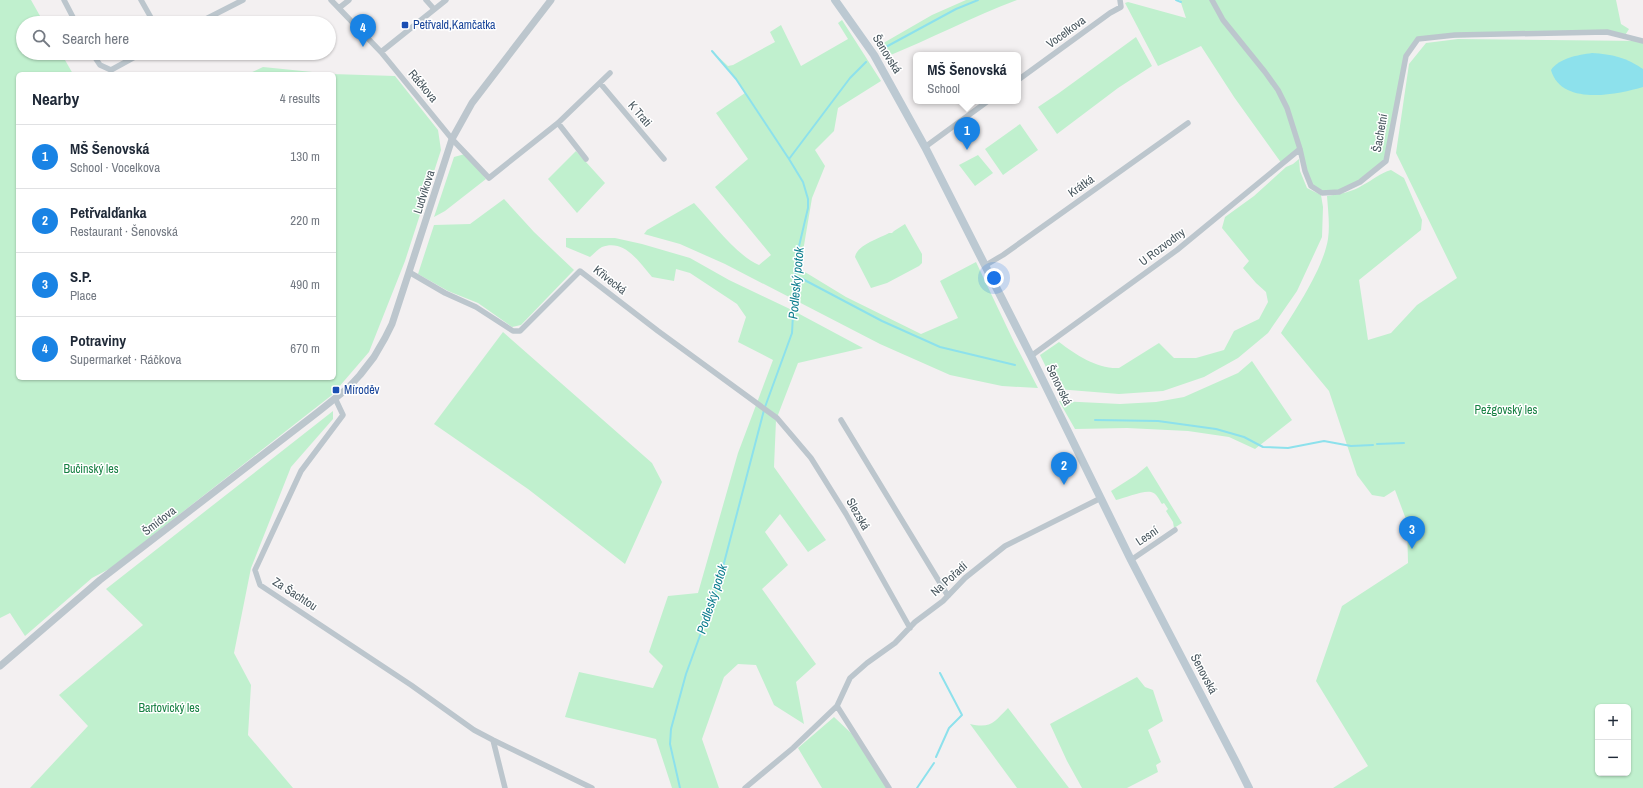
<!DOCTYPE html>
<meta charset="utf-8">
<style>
:root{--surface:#fff;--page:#f6f6f7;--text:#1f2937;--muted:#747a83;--line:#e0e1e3;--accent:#1983e4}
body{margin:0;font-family:"Archivo Narrow",sans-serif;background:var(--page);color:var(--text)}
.controls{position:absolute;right:12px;bottom:12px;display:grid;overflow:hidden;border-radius:6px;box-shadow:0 1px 3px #0004}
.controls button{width:36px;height:36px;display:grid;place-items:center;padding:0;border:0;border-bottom:1px solid var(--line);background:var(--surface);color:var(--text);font:20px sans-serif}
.you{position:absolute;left:994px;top:278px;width:14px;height:14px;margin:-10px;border:3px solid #fff;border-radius:50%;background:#1a73e8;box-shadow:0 0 0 6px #1a73e833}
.badge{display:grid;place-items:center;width:26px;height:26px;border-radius:50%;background:var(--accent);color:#fff;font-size:13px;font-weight:700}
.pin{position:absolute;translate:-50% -33px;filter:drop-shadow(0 1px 2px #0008)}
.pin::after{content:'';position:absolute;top:21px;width:14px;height:12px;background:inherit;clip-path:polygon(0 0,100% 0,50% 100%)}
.popup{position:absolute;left:913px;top:52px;width:108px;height:52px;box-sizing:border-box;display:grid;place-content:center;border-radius:6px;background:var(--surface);filter:drop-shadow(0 1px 3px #0005);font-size:13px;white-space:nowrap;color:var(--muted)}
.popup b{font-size:15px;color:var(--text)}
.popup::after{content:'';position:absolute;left:50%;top:100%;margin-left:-8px;border:8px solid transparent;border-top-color:var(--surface)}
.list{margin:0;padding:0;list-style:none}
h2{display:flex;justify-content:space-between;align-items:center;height:52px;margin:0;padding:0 16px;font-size:17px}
h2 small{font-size:13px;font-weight:400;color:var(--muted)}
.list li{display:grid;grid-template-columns:26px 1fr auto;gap:12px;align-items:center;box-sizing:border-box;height:64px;padding:0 16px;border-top:1px solid var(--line)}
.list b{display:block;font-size:15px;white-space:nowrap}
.list p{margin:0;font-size:13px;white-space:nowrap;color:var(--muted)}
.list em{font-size:13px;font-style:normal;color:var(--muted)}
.icon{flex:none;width:22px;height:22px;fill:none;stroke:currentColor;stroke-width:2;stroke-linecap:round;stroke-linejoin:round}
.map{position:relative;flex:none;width:1643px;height:788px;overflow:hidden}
.search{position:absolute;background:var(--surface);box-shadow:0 1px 3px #0004;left:16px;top:16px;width:320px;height:44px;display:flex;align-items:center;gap:10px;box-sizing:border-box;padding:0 14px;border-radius:22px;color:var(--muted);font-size:15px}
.panel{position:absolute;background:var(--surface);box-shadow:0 1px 3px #0004;left:16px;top:72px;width:320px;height:308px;border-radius:6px}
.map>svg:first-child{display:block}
.green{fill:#c0f0ce;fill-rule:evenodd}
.water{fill:#8de1ec}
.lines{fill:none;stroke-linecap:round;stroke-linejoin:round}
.stream{stroke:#8de1ec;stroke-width:2}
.minor{stroke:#bcc6cd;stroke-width:5.5}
.tertiary{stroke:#bcc6cd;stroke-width:7}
.secondary{stroke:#bcc9d2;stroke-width:8}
.transit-dot{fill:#1a4fb4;stroke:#fff;stroke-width:1.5}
.labels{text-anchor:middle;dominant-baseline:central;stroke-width:3;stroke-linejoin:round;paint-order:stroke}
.transit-label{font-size:12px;fill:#164399;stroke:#fff;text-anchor:start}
.street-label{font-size:12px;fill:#48565e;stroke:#fff}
.park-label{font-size:12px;fill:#178143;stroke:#fff}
.water-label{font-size:13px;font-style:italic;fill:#0d7e8e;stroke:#fff}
</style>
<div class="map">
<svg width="1643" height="788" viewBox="0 0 1643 788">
<rect width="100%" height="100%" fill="#f3f0f1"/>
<path class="green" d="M0 0H31L44 23H23V53H61L73 74H18V378H334V74H248L263 67 332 74 395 76 438 130 441 150 405 261 369 352 332 395 111 568 92 578 25 636 10 613 0 618Z
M966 0H1017C972 17 930 39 886 57L880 45 932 15Z
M1180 0H1616L1621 24 1629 29 1624 37 1607 32 1418 39 1406 56 1386 161C1372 173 1343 195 1325 193 1321 192 1315 188 1311 186L1300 149 1282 164 1234 97 1201 46 1158 66 1125 3 1128 2 1186 18Z
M842 20 881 81 838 108 834 131 815 150 825 166 812 198 800 269 846 297 921 334 958 318 940 281 976 262 1014 342 1038 388 1002 386 950 375 880 344 725 264 680 244 644 234 647 230 694 203C711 221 737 256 759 265L771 255 715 187 748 159 716 113 745 93 736 79 712 51 728 66 733 65 775 42 770 32 781 25 801 66 848 39 838 23Z
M1136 37 1152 66 1118 88 1057 134 1038 107 1059 93Z
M1458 39 1643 41V788H1333L1368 766 1316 681 1342 606 1408 563 1407 522 1395 490 1384 497 1372 495 1357 475 1329 391 1281 333C1297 307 1323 269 1328 239 1330 225 1328 210 1327 196 1340 194 1352 192 1363 185 1373 180 1380 173 1391 170L1404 178 1422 220 1421 230 1359 280 1368 340 1391 333 1417 305 1457 278 1396 153 1409 64 1426 43ZM1598 707H1628V773H1598Z
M1020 124 1038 150 1003 175 985 149Z
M576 151 605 183 577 213 548 179Z
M465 154 486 179 445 211 434 217 454 157Z
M978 155 993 173 975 186 959 165Z
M1299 159 1300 171 1307 188 1321 195 1323 207 1322 237 1297 291 1268 333 1238 358 1204 377 1163 391 1119 394 1057 389 1040 355 1059 342C1076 355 1097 369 1119 368L1159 343 1174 358H1196L1224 350 1234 331 1259 319 1268 302 1266 292 1256 283 1243 268 1249 261 1222 228 1225 217 1254 196 1286 167 1293 164Z
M504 199 534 232 574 270 521 325 512 327 478 303 448 291 418 274 434 225 470 224Z
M905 224 922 254V263L919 266 887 283 871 288 855 257C857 245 880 238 889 233H892L894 231Z
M566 238H615L642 244 690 258 729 280 792 310 863 348 798 363 776 420 774 467 826 540 808 552 780 514 765 532 788 565 762 589 816 664 796 682 804 724 774 705 756 665 738 664 724 677 702 739 719 788H672L656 739 565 717 579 672 653 688 663 666 649 652 668 596 698 593 738 453 773 360 738 342 746 317 737 304 690 273 676 269 674 281 652 277C639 262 625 239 602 247 598 249 594 254 590 257L566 247Z
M503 332 652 463 662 482 625 564 528 489 434 424Z
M1252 361 1292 420 1255 449 1229 437 1188 431 1127 428 1075 429 1059 401 1120 404 1156 402 1184 397 1238 373Z
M333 411V419L291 467 251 568 234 653 251 685 248 735 293 788H30L88 726 59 695 143 625 106 589Z
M1147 466 1182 523 1174 528 1173 522 1166 511 1168 509 1164 503 1162 504C1159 500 1157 493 1151 492 1144 490 1124 498 1116 500L1111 491 1136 475Z
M1137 677 1145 687 1153 690 1163 721 1148 730 1161 762 1156 765 1158 772 1127 788H1082L1067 761 1050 724Z
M1008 708 1069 788H1017L970 724C991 729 994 722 1008 708Z
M834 717 851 733 888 788H822L798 748Z"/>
<path class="water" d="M1592 53C1612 54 1627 58 1643 69V87C1616 95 1561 106 1551 70 1559 58 1578 55 1592 53Z"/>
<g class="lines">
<path class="stream" d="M1176 0 1181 2
M884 48 956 9 978 0
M712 51 736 79 789 159
M795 275 882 321 940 347 1015 365
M765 407 792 333 796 259 808 208V199L803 182 789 159 850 78 866 62
M1095 420 1158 421 1216 429 1244 437 1263 447 1288 448 1324 441 1351 446 1373 445
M1377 444 1404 443
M936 757 949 728 962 715 940 673
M680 788 670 744 671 729 686 674 718 586 764 410
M917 788 934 763"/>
<path class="minor" d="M64 0 76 23
M141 0 154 23
M331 0 381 52 452 139 489 178 558 123 610 73
M426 0 434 9
M1212 0 1223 20 1265 72 1278 90 1287 108 1300 149 1305 171 1311 186 1322 193 1339 192 1360 182 1386 161 1406 56 1418 39 1455 35 1607 32 1643 41
M339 8 349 0
M198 23 243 0
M381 52 446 0
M92 53 100 65 111 70 142 53
M1018 80 1110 13 1121 7 1120 0
M600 83 664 159
M558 123 586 159
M925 147 988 101
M986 265 1003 255 1188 123
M409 272 445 293 476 307 513 331H520L580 271 658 331 777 418 811 458 846 514 910 628
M1031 356 1177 250 1300 149
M335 398 343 415 301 471 255 570 260 585 411 685 474 730 493 740 592 788
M841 420 948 596
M1131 560 1175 530
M837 706 889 788
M493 740 505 788
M745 788 793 748 837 706 850 678 867 663 895 643 915 622 943 601 965 578 1005 546 1101 498"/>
<path class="tertiary" d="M0 666 100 580 318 412 348 388 360 375 374 357 385 338 392 324 409 272 452 139 472 103 551 0"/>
<path class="secondary" d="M835 0 874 55 925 147 1031 356 1131 560 1236 762 1249 788"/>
</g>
<g class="transit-dot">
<rect x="401" y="21" width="8" height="8" rx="2"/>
<rect x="332" y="386" width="8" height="8" rx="2"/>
</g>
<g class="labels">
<g class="transit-label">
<text x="413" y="25">Petřvald,Kamčatka</text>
<text x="344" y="390">Míroděv</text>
</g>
<g class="street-label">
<text transform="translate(1066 32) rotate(-36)">Vocelkova</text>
<text transform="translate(887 54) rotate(58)">Šenovská</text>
<text transform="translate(423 86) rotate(50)">Ráčkova</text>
<text transform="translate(640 114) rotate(50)">K Trati</text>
<text transform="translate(1380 133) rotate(-80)">Šachetní</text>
<text transform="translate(1081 186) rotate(-35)">Krátká</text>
<text transform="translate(424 192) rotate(-72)">Ludvíkova</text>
<text transform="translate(1162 247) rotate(-37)">U Rozvodny</text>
<text transform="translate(610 280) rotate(38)">Křivecká</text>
<text transform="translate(1059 385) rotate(64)">Šenovská</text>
<text transform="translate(858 514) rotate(60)">Slezská</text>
<text transform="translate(159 521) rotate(-38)">Šmídova</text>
<text transform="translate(1147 536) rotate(-34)">Lesní</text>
<text transform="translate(949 579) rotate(-42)">Na Pořadí</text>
<text transform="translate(295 594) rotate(33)">Za Šachtou</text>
<text transform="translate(1204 674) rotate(62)">Šenovská</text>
</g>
<g class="park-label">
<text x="1506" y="410">Pežgovský les</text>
<text x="91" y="469">Bučinský les</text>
<text x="169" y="708">Bartovický les</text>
</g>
<g class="water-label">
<text transform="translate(796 283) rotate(-85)">Podleský potok</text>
<text transform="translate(712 599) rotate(-72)">Podleský potok</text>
</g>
</g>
</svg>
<div class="controls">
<button>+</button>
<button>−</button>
</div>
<div class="you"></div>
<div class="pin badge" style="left:967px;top:150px">1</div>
<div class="popup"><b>MŠ Šenovská</b>School</div>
<div class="pin badge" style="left:1064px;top:485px">2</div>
<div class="pin badge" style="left:1412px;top:549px">3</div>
<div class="pin badge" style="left:363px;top:47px">4</div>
<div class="search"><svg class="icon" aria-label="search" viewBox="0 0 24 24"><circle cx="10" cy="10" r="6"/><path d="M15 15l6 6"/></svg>Search here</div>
<section class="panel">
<h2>Nearby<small>4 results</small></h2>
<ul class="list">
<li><span class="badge">1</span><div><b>MŠ Šenovská</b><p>School · Vocelkova</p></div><em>130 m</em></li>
<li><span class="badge">2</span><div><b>Petřvalďanka</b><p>Restaurant · Šenovská</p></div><em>220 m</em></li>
<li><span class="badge">3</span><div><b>S.P.</b><p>Place</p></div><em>490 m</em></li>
<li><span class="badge">4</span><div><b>Potraviny</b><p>Supermarket · Ráčkova</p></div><em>670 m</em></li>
</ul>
</section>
</div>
